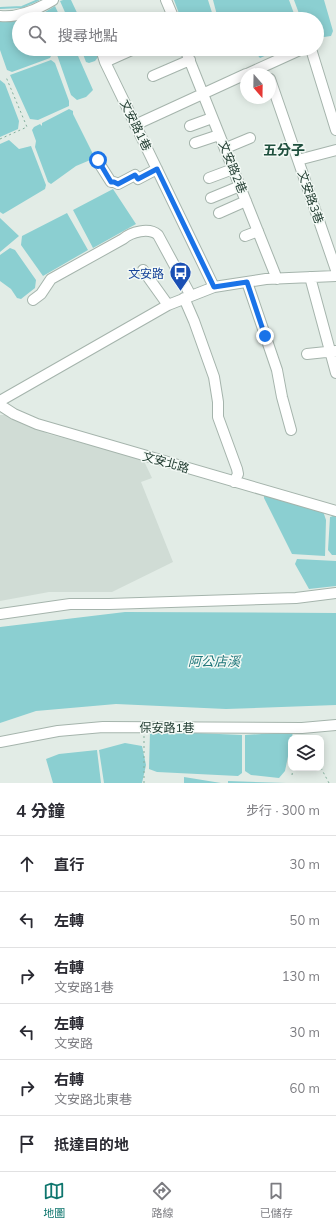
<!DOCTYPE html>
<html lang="zh-TW">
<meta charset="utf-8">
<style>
:root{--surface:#fff;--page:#f7f7f7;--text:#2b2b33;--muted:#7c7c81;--line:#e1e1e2;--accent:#0f766e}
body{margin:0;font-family:Mulish,"Noto Sans TC",sans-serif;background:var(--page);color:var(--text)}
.controls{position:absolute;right:12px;bottom:12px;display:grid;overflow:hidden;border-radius:8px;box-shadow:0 2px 10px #0003}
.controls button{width:36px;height:36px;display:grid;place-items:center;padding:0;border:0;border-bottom:1px solid var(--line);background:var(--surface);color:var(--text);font:20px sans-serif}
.compass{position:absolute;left:240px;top:68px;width:36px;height:36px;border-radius:50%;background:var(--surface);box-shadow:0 2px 10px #0003;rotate:160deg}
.stop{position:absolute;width:12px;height:12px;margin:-9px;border:3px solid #1a73e8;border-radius:50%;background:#fff}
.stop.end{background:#1a73e8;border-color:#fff;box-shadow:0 1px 4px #0008}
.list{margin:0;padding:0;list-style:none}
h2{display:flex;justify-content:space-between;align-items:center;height:52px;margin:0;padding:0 16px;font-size:17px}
h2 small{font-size:13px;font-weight:400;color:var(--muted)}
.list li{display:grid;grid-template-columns:26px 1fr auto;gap:12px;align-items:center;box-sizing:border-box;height:56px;padding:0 16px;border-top:1px solid var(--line)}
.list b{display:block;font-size:15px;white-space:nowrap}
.list p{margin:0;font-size:13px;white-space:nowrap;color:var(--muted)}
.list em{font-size:13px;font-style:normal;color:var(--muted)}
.icon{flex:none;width:22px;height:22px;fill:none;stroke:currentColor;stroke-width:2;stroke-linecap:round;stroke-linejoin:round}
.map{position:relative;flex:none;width:336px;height:783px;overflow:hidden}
.search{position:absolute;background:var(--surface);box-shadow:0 2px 10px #0003;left:12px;right:12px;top:12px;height:44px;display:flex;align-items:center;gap:10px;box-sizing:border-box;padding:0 14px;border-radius:22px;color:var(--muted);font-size:15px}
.sheet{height:388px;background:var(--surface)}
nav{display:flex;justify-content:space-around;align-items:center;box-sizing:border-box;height:56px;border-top:1px solid var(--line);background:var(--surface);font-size:11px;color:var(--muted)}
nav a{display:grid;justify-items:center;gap:2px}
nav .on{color:var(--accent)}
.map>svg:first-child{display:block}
.built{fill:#d0dcd5}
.water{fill:#8bcfd1}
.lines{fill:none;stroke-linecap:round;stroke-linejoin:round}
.stream{stroke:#8bcfd1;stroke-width:2}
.minor-casing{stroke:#a5b4ac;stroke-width:12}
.path{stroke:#83af9c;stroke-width:1;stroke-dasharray:2 3;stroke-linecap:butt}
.minor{stroke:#fff;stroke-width:10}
.route{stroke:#1a73e8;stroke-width:5}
.labels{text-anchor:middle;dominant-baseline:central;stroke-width:3;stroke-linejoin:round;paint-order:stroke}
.street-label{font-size:12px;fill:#223d32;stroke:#f3f9f5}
.transit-label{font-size:12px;fill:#164399;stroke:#f3f9f5;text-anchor:end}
.water-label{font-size:13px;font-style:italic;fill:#1d7579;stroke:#f3f9f5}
.quarter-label{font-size:14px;font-weight:bold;fill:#1e4f3d;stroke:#f3f9f5}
</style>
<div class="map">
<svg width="336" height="783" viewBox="0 0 336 783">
<rect width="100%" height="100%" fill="#e2ece6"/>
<path class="built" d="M0 415H10L48 434 143 459 152 478 141 482 173 562 112 592H49L0 601Z"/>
<path class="water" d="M63 0H71L80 19H68L60 1Z
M174 0H208L214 19H181Z
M213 0H289L296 19H218Z
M294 0H324L333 31 331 36 317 38V19H301Z
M55 6 61 19H47L45 12Z
M40 13 41 19H19V49H50L52 54 50 58 12 72 7 70 0 50V17Z
M55 49H75L93 90 86 97 77 100 71 95Z
M81 49H94L98 57 95 61 89 63 86 62Z
M229 49H280L260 58 254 51 231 52Z
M51 60 55 63 69 101V106L38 120 30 119 10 75Z
M0 80 5 84 19 121 18 129 0 137Z
M69 109 73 111V114L95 158 76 166 51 184 48 182 35 147 36 141 32 130 34 127 40 124 42 126V123Z
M9 140 19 149 31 146 46 185 45 189 3 214 0 212V144Z
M113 189 136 224 93 248 73 210Z
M67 213 88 250 43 276 21 245 22 236Z
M0 218 19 236 0 252Z
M10 248 15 250 36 280 35 288 21 299 17 298 11 289 0 281V255Z
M264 494 323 511 326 520 325 556 292 554 264 498Z
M336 515V555H332L328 550 330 517Z
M297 559 336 561V586L309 589 295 564Z
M125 612 336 613V705L226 709 116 704 36 711 0 723V627Z
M150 731 242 735V773L238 776 157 772 149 769Z
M293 732 285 771 279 778 251 775 245 771V735Z
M125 743 142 746 146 765 142 783H104L99 750Z
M97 750 101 783H53L46 759 59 754Z
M184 777 221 783H184Z
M228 781 286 783H228Z"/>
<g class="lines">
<path class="stream" d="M0 8 22 7 38 0"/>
<defs>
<path id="minor" d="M166 0 174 19
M0 16C18 18 38 9 53 0
M101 49 105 62 214 287
M185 49 277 279
M311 49 336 130
M105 62 134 49
M247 74 302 49
M153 76 190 60
M270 79 336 270
M135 125 246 74
M190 126 212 118
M195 143 219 135
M226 148 250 138
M97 160 111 182H114L118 184 135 175 138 179 157 169
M298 160 336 150
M209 178 233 169
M211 198 240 186
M219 213 246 201
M245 236 258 231
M143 270 168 305
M310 277 336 373
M247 282 277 370 282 397 291 430
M184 298 194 321 214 377 218 402V417L237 469 238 474 234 482
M33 300 41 294 51 279 123 239C131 232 149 227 158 235L191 296
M307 354 336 351
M0 401 168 305 214 287 266 279 336 276
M0 405 14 414 37 424 336 511
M0 614 70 604H109L296 598 336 593
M0 742 58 731 103 727 302 728 336 725"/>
</defs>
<use href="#minor" class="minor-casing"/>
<path class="path" d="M0 139 27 127 6 77
M321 768 329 783
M292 775 293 768
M144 783V736"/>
<use href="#minor" class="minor"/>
</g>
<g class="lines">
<path class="route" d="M98 160 111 182H114L118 184 135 175 138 179 157 169 214 287 247 282 265 336"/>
</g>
<defs>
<symbol id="bus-pin" viewBox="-11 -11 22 30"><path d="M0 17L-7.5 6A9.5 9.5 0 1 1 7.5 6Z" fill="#1a4fb4" stroke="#f3f9f5"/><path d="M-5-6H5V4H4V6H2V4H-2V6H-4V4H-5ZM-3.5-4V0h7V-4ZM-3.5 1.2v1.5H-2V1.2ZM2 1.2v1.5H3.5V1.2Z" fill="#fff"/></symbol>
</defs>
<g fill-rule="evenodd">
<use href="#bus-pin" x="168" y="260" width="25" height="34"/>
</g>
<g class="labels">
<g class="street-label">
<text transform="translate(136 125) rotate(64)">文安路1巷</text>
<text transform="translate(233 167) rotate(68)">文安路2巷</text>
<text transform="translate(311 197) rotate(71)">文安路3巷</text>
<text transform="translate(166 462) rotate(16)">文安北路</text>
<text x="167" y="727">保安路1巷</text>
</g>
<g class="transit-label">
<text x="164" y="273">文安路</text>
</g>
<g class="water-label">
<text x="214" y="661">阿公店溪</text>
</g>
<g class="quarter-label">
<text x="284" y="150">五分子</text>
</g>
</g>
</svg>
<div class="controls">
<button><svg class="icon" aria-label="layers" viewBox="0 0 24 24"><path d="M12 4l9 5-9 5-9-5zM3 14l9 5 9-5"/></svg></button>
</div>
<svg class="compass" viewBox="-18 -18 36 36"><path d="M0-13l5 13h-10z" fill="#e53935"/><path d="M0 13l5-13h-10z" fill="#7c7c81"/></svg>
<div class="stop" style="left:98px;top:160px"></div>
<div class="stop end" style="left:265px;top:336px"></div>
<div class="search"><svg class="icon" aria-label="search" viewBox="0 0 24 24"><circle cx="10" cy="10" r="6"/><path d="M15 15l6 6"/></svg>搜尋地點</div>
</div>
<section class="sheet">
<h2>4 分鐘<small>步行 · 300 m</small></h2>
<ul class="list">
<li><svg class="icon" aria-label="ahead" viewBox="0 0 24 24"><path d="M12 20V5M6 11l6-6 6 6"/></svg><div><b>直行</b></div><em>30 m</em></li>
<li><svg class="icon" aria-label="left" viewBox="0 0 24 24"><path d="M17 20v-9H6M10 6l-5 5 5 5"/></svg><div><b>左轉</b></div><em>50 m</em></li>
<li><svg class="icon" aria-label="right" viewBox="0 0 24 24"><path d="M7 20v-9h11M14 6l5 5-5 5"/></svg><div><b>右轉</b><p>文安路1巷</p></div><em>130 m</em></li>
<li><svg class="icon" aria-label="left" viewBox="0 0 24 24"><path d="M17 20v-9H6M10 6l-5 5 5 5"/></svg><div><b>左轉</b><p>文安路</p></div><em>30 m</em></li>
<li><svg class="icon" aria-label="right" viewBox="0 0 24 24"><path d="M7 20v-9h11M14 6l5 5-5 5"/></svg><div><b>右轉</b><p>文安路北東巷</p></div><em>60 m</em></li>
<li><svg class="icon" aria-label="arrive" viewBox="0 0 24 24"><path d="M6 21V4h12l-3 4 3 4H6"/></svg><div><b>抵達目的地</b></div></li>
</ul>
</section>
<nav>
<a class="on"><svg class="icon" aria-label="map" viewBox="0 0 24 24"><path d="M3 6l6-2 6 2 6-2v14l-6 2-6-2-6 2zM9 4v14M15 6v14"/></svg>地圖</a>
<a><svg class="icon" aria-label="directions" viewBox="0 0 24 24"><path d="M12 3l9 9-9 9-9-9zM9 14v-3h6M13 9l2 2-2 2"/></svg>路線</a>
<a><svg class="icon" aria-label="saved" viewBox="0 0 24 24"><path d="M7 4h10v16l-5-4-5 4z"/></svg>已儲存</a>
</nav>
